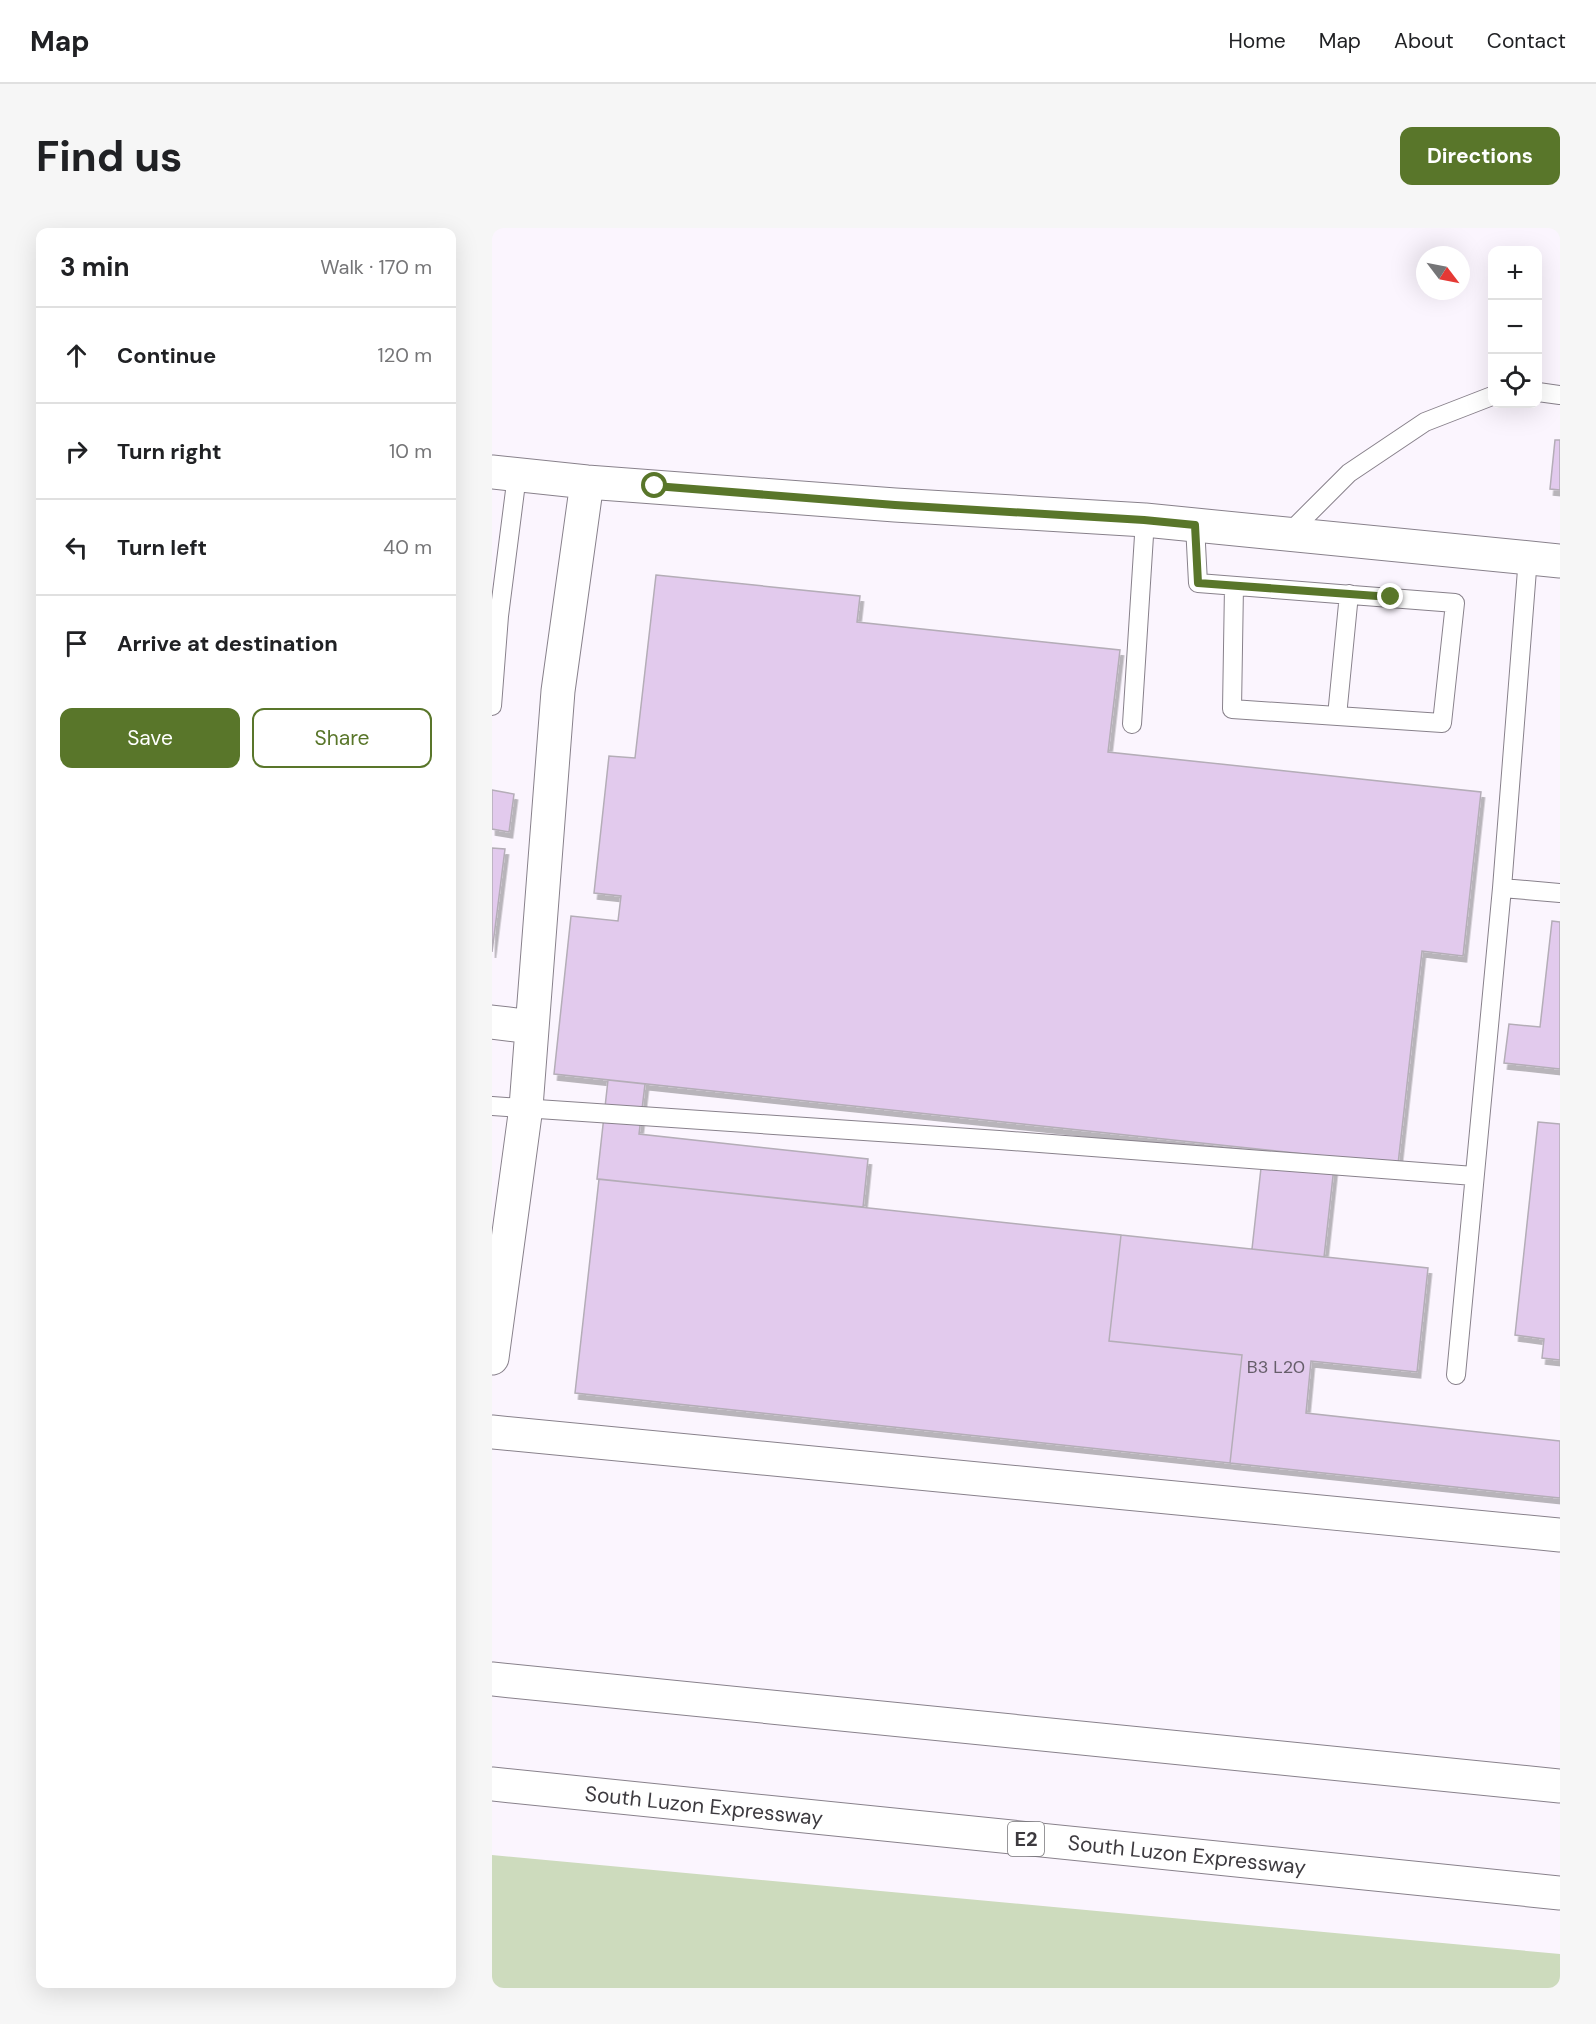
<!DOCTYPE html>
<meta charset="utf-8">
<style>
:root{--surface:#fff;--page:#f6f6f6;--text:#202124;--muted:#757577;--line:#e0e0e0;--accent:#59762a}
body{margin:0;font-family:"DM Sans",sans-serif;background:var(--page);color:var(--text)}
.controls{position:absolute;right:18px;top:18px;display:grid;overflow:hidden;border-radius:12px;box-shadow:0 6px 24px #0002}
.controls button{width:54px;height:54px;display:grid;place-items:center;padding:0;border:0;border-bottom:2px solid var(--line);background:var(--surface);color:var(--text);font:30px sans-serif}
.compass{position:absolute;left:924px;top:18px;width:54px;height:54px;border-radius:50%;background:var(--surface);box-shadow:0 6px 24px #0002;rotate:122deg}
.stop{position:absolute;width:18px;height:18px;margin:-14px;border:4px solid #59762a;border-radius:50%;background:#fff}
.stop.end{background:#59762a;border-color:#fff;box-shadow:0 2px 6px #0008}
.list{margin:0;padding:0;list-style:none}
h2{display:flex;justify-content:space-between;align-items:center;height:78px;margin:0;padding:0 24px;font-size:26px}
h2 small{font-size:20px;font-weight:400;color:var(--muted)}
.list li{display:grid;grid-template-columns:39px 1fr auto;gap:18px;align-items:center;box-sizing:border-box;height:96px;padding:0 24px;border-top:2px solid var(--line)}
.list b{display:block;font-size:22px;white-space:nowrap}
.list em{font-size:20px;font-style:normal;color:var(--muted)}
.actions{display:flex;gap:12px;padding:18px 24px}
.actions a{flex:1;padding:14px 0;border:2px solid var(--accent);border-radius:12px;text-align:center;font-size:21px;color:var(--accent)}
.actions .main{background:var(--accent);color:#fff}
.icon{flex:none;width:33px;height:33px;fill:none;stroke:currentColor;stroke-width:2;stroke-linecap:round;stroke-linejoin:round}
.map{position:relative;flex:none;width:1068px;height:1760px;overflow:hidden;border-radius:12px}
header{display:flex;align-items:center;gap:36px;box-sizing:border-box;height:84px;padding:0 30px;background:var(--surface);border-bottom:2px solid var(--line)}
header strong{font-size:28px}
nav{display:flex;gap:33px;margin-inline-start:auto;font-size:21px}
.intro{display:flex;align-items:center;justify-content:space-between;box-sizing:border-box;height:144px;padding:0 36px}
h1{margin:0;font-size:42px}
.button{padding:15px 27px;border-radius:12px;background:var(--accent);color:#fff;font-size:21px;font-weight:700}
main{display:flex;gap:36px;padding:0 36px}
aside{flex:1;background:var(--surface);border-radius:12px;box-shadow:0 6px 24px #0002}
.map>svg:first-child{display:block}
.green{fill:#cddbbd}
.building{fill:#e2caed;stroke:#b4adb7;stroke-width:1.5;filter:url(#shadow)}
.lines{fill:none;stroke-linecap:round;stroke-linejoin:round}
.lane-casing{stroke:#88818b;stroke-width:20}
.street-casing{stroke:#88818b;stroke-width:35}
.highway-casing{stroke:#88818b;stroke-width:35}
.lane{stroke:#fff;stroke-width:18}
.street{stroke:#fff;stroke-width:33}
.highway{stroke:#fff;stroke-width:33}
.route{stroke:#59762a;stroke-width:8}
.labels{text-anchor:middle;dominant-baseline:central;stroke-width:6;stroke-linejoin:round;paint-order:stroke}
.number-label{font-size:18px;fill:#665e6a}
.shield{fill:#fff;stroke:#777579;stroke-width:1.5}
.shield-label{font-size:20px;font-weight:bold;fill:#3d3a3f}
.street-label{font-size:21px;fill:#3d3a3f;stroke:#fff}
</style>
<header>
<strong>Map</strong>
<nav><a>Home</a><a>Map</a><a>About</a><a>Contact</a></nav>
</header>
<div class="intro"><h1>Find us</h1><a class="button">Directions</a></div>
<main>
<aside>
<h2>3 min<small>Walk · 170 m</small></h2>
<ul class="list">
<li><svg class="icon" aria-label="ahead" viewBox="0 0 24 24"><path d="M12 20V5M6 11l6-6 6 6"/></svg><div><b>Continue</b></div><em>120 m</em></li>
<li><svg class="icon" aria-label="right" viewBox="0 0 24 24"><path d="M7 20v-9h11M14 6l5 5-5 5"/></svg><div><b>Turn right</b></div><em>10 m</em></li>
<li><svg class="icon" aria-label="left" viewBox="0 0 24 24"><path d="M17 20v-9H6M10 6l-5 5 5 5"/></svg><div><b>Turn left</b></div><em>40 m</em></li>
<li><svg class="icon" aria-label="arrive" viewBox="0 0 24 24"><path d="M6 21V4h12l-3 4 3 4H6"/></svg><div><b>Arrive at destination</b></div></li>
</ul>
<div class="actions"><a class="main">Save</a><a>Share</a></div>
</aside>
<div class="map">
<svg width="1068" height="1760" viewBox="0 0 1068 1760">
<defs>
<filter id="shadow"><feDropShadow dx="3.5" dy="6" stdDeviation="0" flood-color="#0004"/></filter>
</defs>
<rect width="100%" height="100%" fill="#fbf5fe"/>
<path class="green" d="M0 1627 1068 1726V1760H0Z"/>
<path class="building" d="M1063 212H1068V262L1058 261Z
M164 347 368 368 365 394 628 422 616 524 989 564 971 728 930 723 906 936 62 846 79 688 126 693 129 668 102 665 117 528 143 530Z
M0 562 22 566 17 604 0 601Z
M0 620 13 621 0 724Z
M1060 693 1068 694V841L1012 835 1017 796 1048 799Z
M116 852 153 856 147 906 376 931 371 979 105 951Z
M1046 894 1068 896V1132L1050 1130 1052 1111 1023 1107Z
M771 922 843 930 832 1029 760 1021Z
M107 951 629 1007 617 1113 750 1127 738 1235 83 1165Z
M629 1007 936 1040 925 1144 819 1133 814 1185 1068 1213V1270L738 1235 750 1127 617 1113Z"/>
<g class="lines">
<defs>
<path id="lane" d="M1046 164 1068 167
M703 297 706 355 963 375 950 495 740 481 742 358
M795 307 857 245 933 194 1000 168
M0 478 7 388 25 247
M845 488 857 366
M640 496 653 292
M1010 660 1068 665
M0 878 507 912 982 948
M964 1147 1010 660 1036 329"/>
<path id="street" d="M0 244 95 254 403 277 653 292 1068 333
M0 794 40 799
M0 1130 34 879 66 463 95 254
M0 1204 1068 1307"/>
<path id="highway" d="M0 1451 1068 1558
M0 1556 1068 1665"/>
</defs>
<use href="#lane" class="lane-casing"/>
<use href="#street" class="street-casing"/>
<use href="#highway" class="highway-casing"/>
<use href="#lane" class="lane"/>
<use href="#street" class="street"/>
<use href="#highway" class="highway"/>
</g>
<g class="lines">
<path class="route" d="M163 258 403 277 652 292 703 297 706 355 899 369"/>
</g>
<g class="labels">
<g class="number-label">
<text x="784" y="1139">B3 L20</text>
</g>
<rect class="shield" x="516" y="1594" width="36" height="34" rx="4.5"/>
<g class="shield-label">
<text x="534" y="1611">E2</text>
</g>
<g class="street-label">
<text transform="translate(212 1578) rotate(6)">South Luzon Expressway</text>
<text transform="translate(695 1627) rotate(6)">South Luzon Expressway</text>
</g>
</g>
</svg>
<div class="controls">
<button>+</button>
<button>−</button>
<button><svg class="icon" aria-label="locate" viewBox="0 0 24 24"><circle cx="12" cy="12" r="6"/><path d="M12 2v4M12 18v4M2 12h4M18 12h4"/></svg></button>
</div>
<svg class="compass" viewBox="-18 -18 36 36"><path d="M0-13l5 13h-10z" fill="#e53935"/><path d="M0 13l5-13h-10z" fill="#757577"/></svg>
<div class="stop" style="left:163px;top:258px"></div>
<div class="stop end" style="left:899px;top:369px"></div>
</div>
</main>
